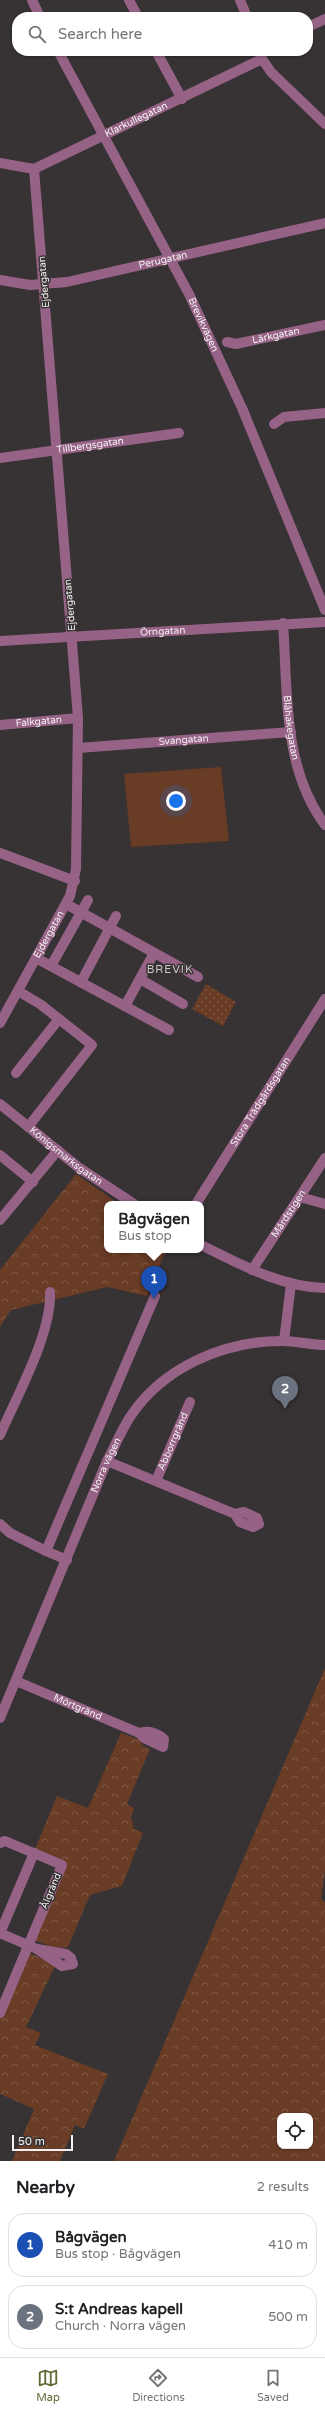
<!DOCTYPE html>
<meta charset="utf-8">
<style>
:root{--surface:#fff;--page:#f2f2f2;--text:#202124;--muted:#757577;--line:#e0e0e0;--accent:#636935}
body{margin:0;font-family:"Varela Round",sans-serif;background:var(--page);color:var(--text)}
.controls{position:absolute;right:12px;bottom:12px;display:grid;overflow:hidden;border-radius:8px;box-shadow:0 1px 3px #0004}
.controls button{width:36px;height:36px;display:grid;place-items:center;padding:0;border:0;border-bottom:1px solid var(--line);background:var(--surface);color:var(--text);font:20px sans-serif}
.scale{position:absolute;left:12px;bottom:10px;width:61px;box-sizing:border-box;padding-left:4px;border:2px solid #f3f1f1;border-top:0;font-size:11px;line-height:14px;white-space:nowrap;color:#f3f1f1;-webkit-text-stroke:3px #373233;paint-order:stroke}
.you{position:absolute;left:176px;top:801px;width:14px;height:14px;margin:-10px;border:3px solid #fff;border-radius:50%;background:#1a73e8;box-shadow:0 0 0 6px #1a73e833}
.badge{display:grid;place-items:center;width:26px;height:26px;border-radius:50%;background:var(--accent);color:#fff;font-size:13px;font-weight:700}
.pin{position:absolute;translate:-50% -33px;filter:drop-shadow(0 1px 2px #0008)}
.pin::after{content:'';position:absolute;top:21px;width:14px;height:12px;background:inherit;clip-path:polygon(0 0,100% 0,50% 100%)}
.popup{position:absolute;left:104px;top:1201px;width:100px;height:52px;box-sizing:border-box;display:grid;place-content:center;border-radius:8px;background:var(--surface);filter:drop-shadow(0 1px 3px #0005);font-size:13px;white-space:nowrap;color:var(--muted)}
.popup b{font-size:15px;color:var(--text)}
.popup::after{content:'';position:absolute;left:50%;top:100%;margin-left:-8px;border:8px solid transparent;border-top-color:var(--surface)}
.list{margin:0;padding:0;list-style:none}
h2{display:flex;justify-content:space-between;align-items:center;height:52px;margin:0;padding:0 16px;font-size:17px}
h2 small{font-size:13px;font-weight:400;color:var(--muted)}
.list li{display:grid;grid-template-columns:26px 1fr auto;gap:12px;align-items:center;box-sizing:border-box;height:64px;margin:0 8px 8px;padding:0 8px;border:1px solid var(--line);border-radius:16px}
.list b{display:block;font-size:15px;white-space:nowrap}
.list p{margin:0;font-size:13px;white-space:nowrap;color:var(--muted)}
.list em{font-size:13px;font-style:normal;color:var(--muted)}
.icon{flex:none;width:22px;height:22px;fill:none;stroke:currentColor;stroke-width:2;stroke-linecap:round;stroke-linejoin:round}
.map{position:relative;flex:none;width:325px;height:2161px;overflow:hidden}
.search{position:absolute;background:var(--surface);box-shadow:0 1px 3px #0004;left:12px;right:12px;top:12px;height:44px;display:flex;align-items:center;gap:10px;box-sizing:border-box;padding:0 14px;border-radius:16px;color:var(--muted);font-size:15px}
.sheet{height:196px;background:var(--surface)}
nav{display:flex;justify-content:space-around;align-items:center;box-sizing:border-box;height:56px;border-top:1px solid var(--line);background:var(--surface);font-size:11px;color:var(--muted)}
nav a{display:grid;justify-items:center;gap:2px}
nav .on{color:var(--accent)}
.map>svg:first-child{display:block}
.grass{fill:#693c25}
.forest{fill:url(#forest-crowns);fill-rule:evenodd}
.park{fill:url(#park-dots)}
.lines{fill:none;stroke-linecap:round;stroke-linejoin:round}
.minor{stroke:#966387;stroke-width:10}
.labels{text-anchor:middle;dominant-baseline:central;stroke-width:3;stroke-linejoin:round;paint-order:stroke}
.street-label{font-size:10px;fill:#f3f1f1;stroke:#373233}
.neighbourhood-label{font-size:11px;letter-spacing:1px;fill:#cec9ca;stroke:#373233}
</style>
<div class="map">
<svg width="325" height="2161" viewBox="0 0 325 2161">
<defs>
<pattern id="forest-crowns" width="20" height="18" patternUnits="userSpaceOnUse"><rect width="20" height="18" fill="#693c25"/><path d="M2 6a3 3 0 1 1 6 0M12 15a3 3 0 1 1 6 0" fill="none" stroke="#7f5945"/></pattern>
<pattern id="park-dots" width="8" height="8" patternUnits="userSpaceOnUse"><rect width="8" height="8" fill="#693c25"/><path d="M2 2h.1M6 6h.1" fill="none" stroke="#7f5945" stroke-width="1.8" stroke-linecap="round"/></pattern>
</defs>
<rect width="100%" height="100%" fill="#373233"/>
<path class="grass" d="M221 767 229 841 131 847 124 774Z"/>
<path class="forest" d="M76 1174 119 1204H107V1250H166L147 1296 107 1287 11 1310 0 1327V1270Z
M325 1668V1871L321 1899 325 1902V2161H114ZM280 2116H310V2146H280Z
M121 1733 140 1740 143 1746 150 1749 127 1804 134 1808 131 1817 134 1829 143 1833 122 1886 90 1895 68 1947 55 1948 34 1940 65 1863 35 1849 57 1796 88 1808Z
M26 1952 56 1964 26 2027 41 2033 35 2045 108 2074 84 2129 75 2125 60 2161H12L34 2109 0 2094V2015Z"/>
<path class="park" d="M206 984 236 1002 223 1026 192 1009Z"/>
<g class="lines">
<g class="minor">
<path d="M32 0 40 17"/>
<path d="M129 0 138 17"/>
<path d="M240 0 247 17"/>
<path d="M308 27 325 19"/>
<path id="s1" d="M58 51 189 294 242 408 325 610"/>
<path d="M156 51 182 99"/>
<path d="M262 59 271 72 325 124"/>
<path id="s2" d="M0 163 34 169 262 59 260 51"/>
<path id="s3" d="M0 280 30 285 67 282 325 223"/>
<path id="s4" d="M227 342 236 344 325 325"/>
<path d="M274 424 284 417 325 413"/>
<path id="s5" d="M0 458 179 433"/>
<path id="s6" d="M283 623C288 692 282 767 325 825"/>
<path id="s7" d="M0 641 325 622"/>
<path id="s8" d="M0 725 78 718"/>
<path id="s9" d="M78 748 291 732"/>
<path d="M0 853 75 881"/>
<path d="M66 904 198 977"/>
<path d="M36 958 169 1030"/>
<path d="M51 966 88 900"/>
<path d="M140 979 183 1004"/>
<path d="M81 982 116 916"/>
<path d="M18 991 40 1004 92 1045 28 1127"/>
<path d="M125 1006 154 953"/>
<path id="s10" d="M0 1023 70 896 76 869 78 718 34 169"/>
<path d="M16 1073 59 1019"/>
<path id="s11" d="M0 1104 78 1167 134 1204"/>
<path d="M0 1155 33 1182"/>
<path d="M300 1197 325 1204"/>
<path id="s12" d="M196 1204 325 999"/>
<path d="M0 1220 58 1150"/>
<path d="M201 1245C240 1264 280 1287 325 1288"/>
<path id="s13" d="M252 1270 325 1158"/>
<path d="M284 1341 291 1284"/>
<path d="M0 1435C17 1396 52 1333 50 1292"/>
<path d="M107 1461 235 1514 240 1522 253 1527 259 1524 257 1518 244 1512 235 1514"/>
<path id="s14" d="M156 1481 190 1402"/>
<path d="M0 1524 10 1533 46 1551 155 1296"/>
<path d="M46 1551 67 1560"/>
<path id="s15" d="M16 1681 139 1733 144 1738 163 1747 164 1739C157 1733 148 1730 139 1733"/>
<path id="s16" d="M0 1718 107 1461C115 1446 121 1431 130 1417 163 1367 224 1341 282 1341 297 1341 311 1345 325 1345"/>
<path d="M0 1843 5 1841 62 1865 0 2013"/>
<path d="M0 1933 37 1949 62 1966 73 1964 71 1958 66 1954 37 1949"/>
<path d="M0 1933 34 1853"/>
</g>
</g>
<g class="labels">
<g class="street-label">
<text stroke="none"><textPath href="#s2" startOffset="148">Klarkullegatan</textPath></text>
<text stroke="none"><textPath href="#s3" startOffset="166">Perugatan</textPath></text>
<text transform="translate(44 282) rotate(-95)">Ejdergatan</text>
<text stroke="none"><textPath href="#s1" startOffset="310">Brevikvägen</textPath></text>
<text stroke="none"><textPath href="#s4" startOffset="50">Lärkgatan</textPath></text>
<text stroke="none"><textPath href="#s5" startOffset="91">Tillbergsgatan</textPath></text>
<text transform="translate(70 605) rotate(-95)">Ejdergatan</text>
<text stroke="none"><textPath href="#s7" startOffset="163">Örngatan</textPath></text>
<text stroke="none"><textPath href="#s8" startOffset="39">Falkgatan</textPath></text>
<text stroke="none"><textPath href="#s6" startOffset="105">Blåhakegatan</textPath></text>
<text stroke="none"><textPath href="#s9" startOffset="106">Svangatan</textPath></text>
<text stroke="none"><textPath href="#s10" startOffset="101">Ejdergatan</textPath></text>
<text stroke="none"><textPath href="#s12" startOffset="121">Stora Trädgårdsgatan</textPath></text>
<text stroke="none"><textPath href="#s11" startOffset="84">Königsmarksgatan</textPath></text>
<text stroke="none"><textPath href="#s13" startOffset="67">Mårdstigen</textPath></text>
<text stroke="none"><textPath href="#s14" startOffset="43">Abborrgränd</textPath></text>
<text stroke="none"><textPath href="#s16" startOffset="274">Norra vägen</textPath></text>
<text stroke="none"><textPath href="#s15" startOffset="67">Mörtgränd</textPath></text>
<text transform="translate(51 1891) rotate(-67)">Ålgränd</text>
</g>
<g class="neighbourhood-label">
<text x="170" y="969">BREVIK</text>
</g>
</g>
</svg>
<div class="controls">
<button><svg class="icon" aria-label="locate" viewBox="0 0 24 24"><circle cx="12" cy="12" r="6"/><path d="M12 2v4M12 18v4M2 12h4M18 12h4"/></svg></button>
</div>
<div class="scale">50 m</div>
<div class="you"></div>
<div class="pin badge" style="left:154px;top:1299px;background:#1a4fb4">1</div>
<div class="popup"><b>Bågvägen</b>Bus stop</div>
<div class="pin badge" style="left:285px;top:1409px;background:#6b7280">2</div>
<div class="search"><svg class="icon" aria-label="search" viewBox="0 0 24 24"><circle cx="10" cy="10" r="6"/><path d="M15 15l6 6"/></svg>Search here</div>
</div>
<section class="sheet">
<h2>Nearby<small>2 results</small></h2>
<ul class="list">
<li><span class="badge" style="background:#1a4fb4">1</span><div><b>Bågvägen</b><p>Bus stop · Bågvägen</p></div><em>410 m</em></li>
<li><span class="badge" style="background:#6b7280">2</span><div><b>S:t Andreas kapell</b><p>Church · Norra vägen</p></div><em>500 m</em></li>
</ul>
</section>
<nav>
<a class="on"><svg class="icon" aria-label="map" viewBox="0 0 24 24"><path d="M3 6l6-2 6 2 6-2v14l-6 2-6-2-6 2zM9 4v14M15 6v14"/></svg>Map</a>
<a><svg class="icon" aria-label="directions" viewBox="0 0 24 24"><path d="M12 3l9 9-9 9-9-9zM9 14v-3h6M13 9l2 2-2 2"/></svg>Directions</a>
<a><svg class="icon" aria-label="saved" viewBox="0 0 24 24"><path d="M7 4h10v16l-5-4-5 4z"/></svg>Saved</a>
</nav>
